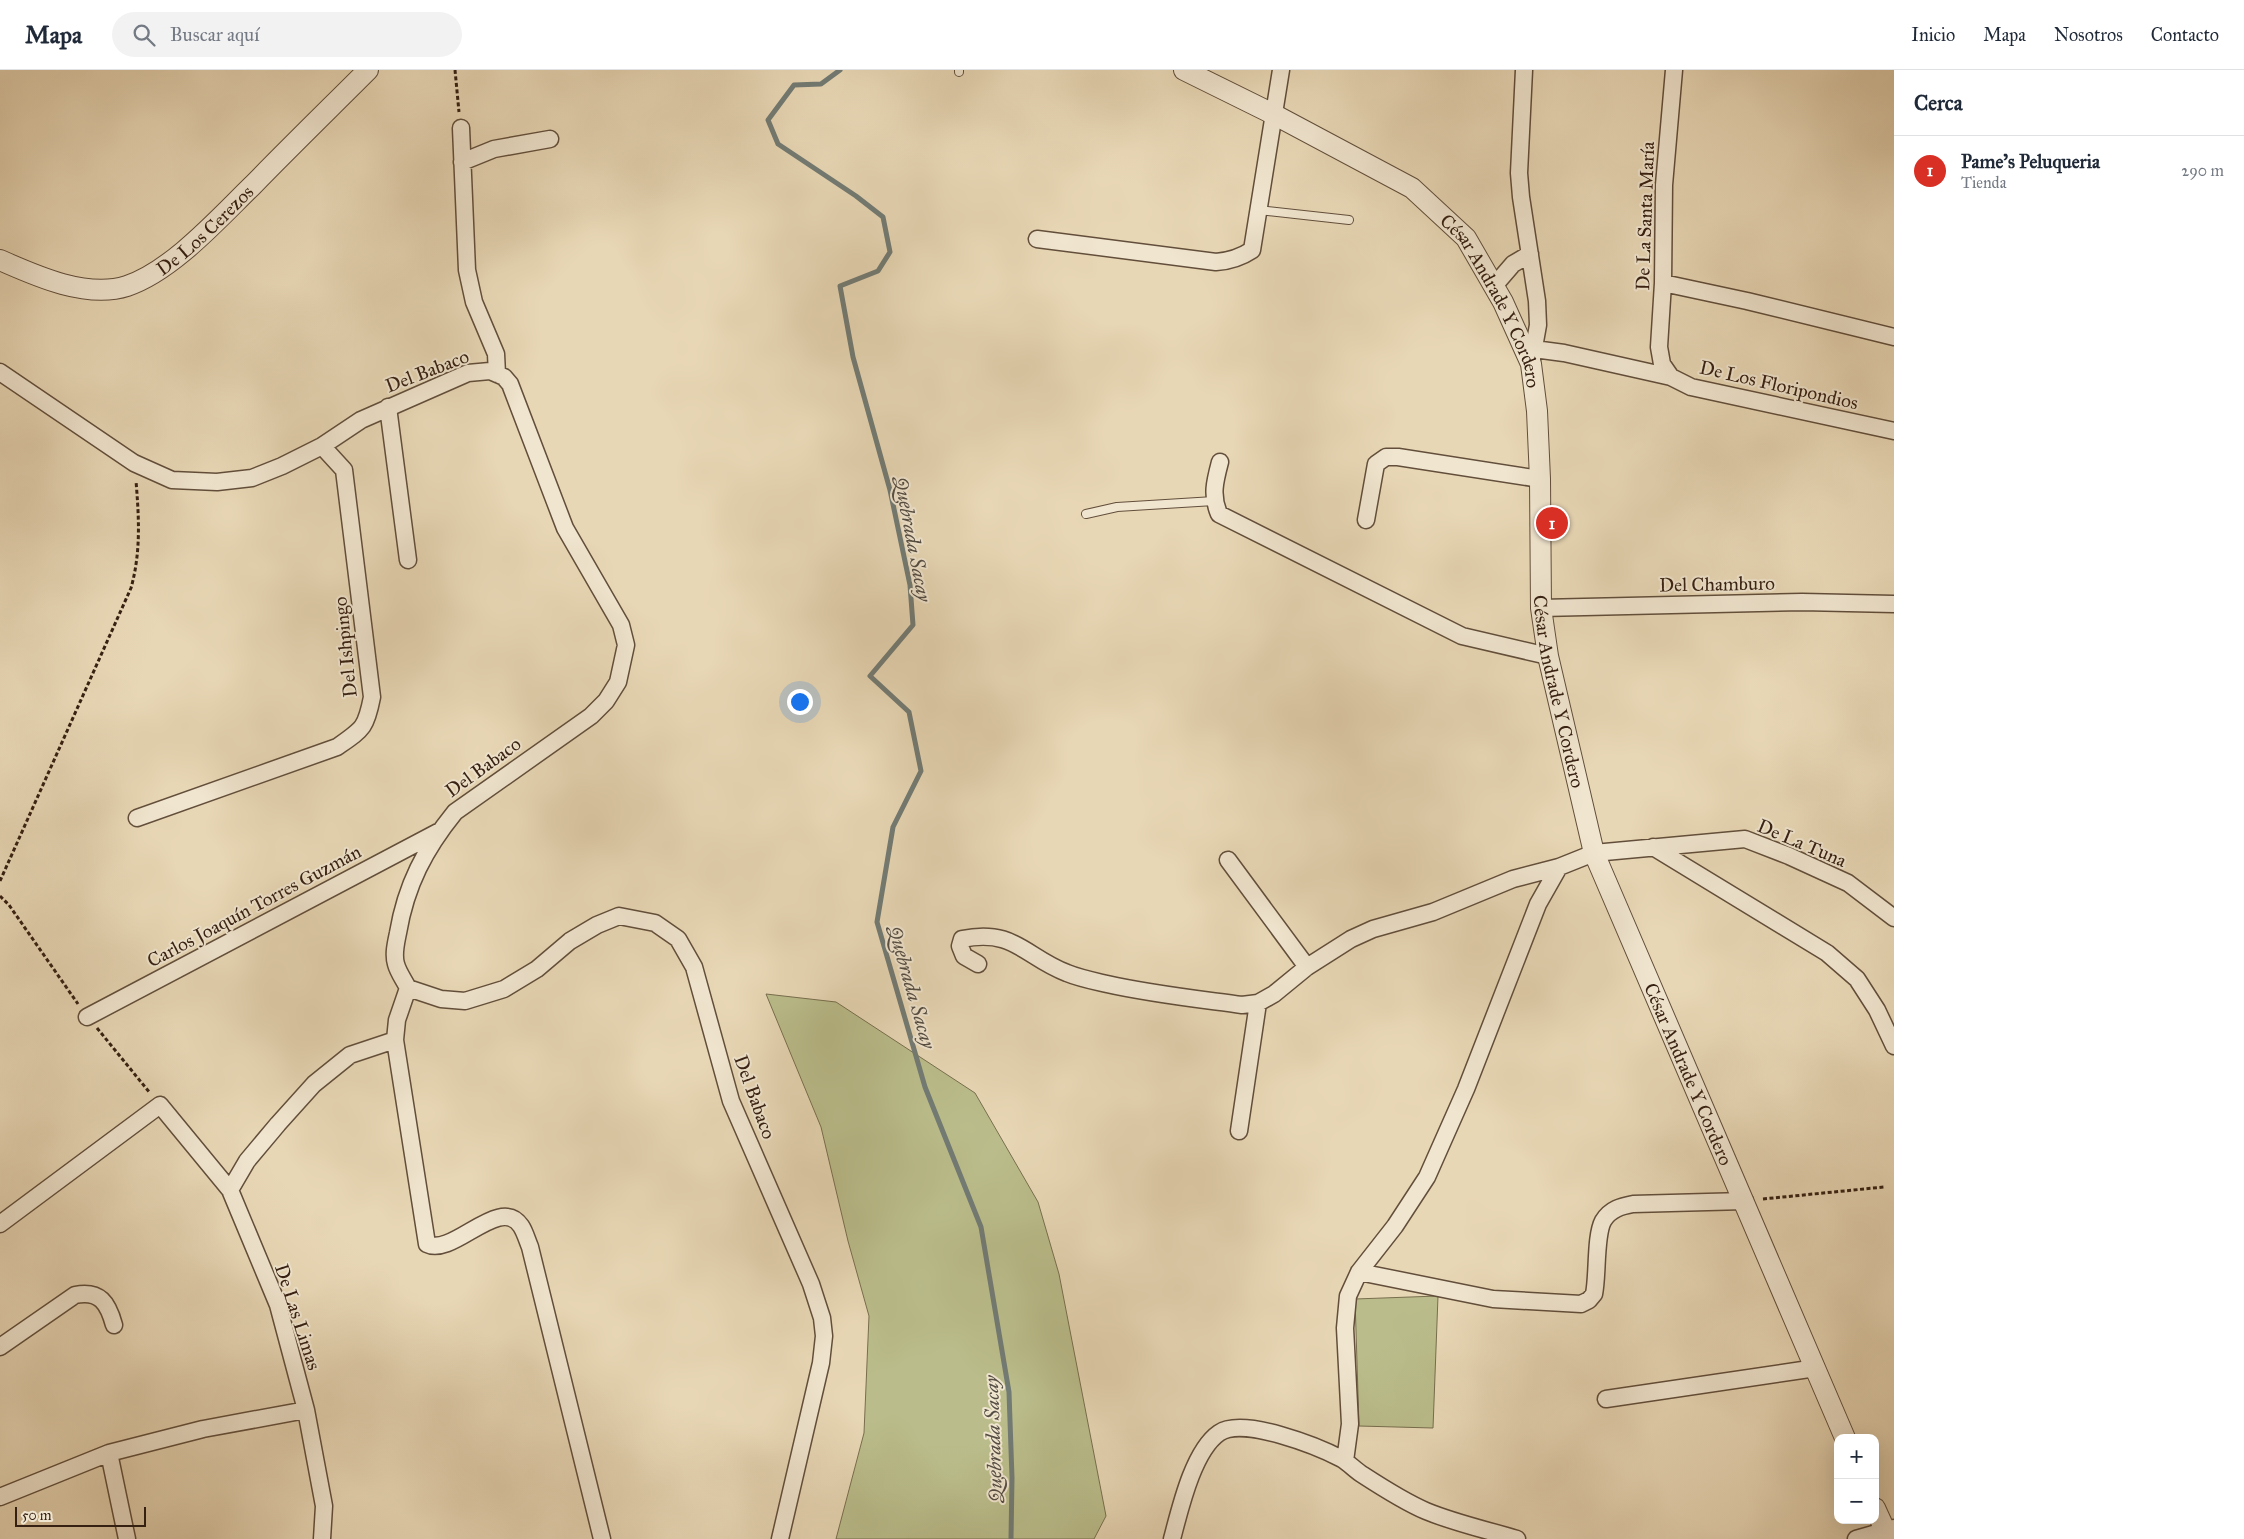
<!DOCTYPE html>
<html lang="es">
<meta charset="utf-8">
<style>
:root{--surface:#fff;--page:#f2f2f3;--text:#1f2937;--muted:#747a83;--line:#e0e1e3;--accent:#d93025}
body{margin:0;font-family:"IM FELL Great Primer",serif;background:var(--page);color:var(--text)}
.controls{position:absolute;right:15px;bottom:15px;display:grid;overflow:hidden;border-radius:10px;box-shadow:0 5px 20px #0002}
.controls button{width:45px;height:45px;display:grid;place-items:center;padding:0;border:0;border-bottom:1px solid var(--line);background:var(--surface);color:var(--text);font:25px sans-serif}
.scale{position:absolute;left:15px;bottom:12px;width:131px;box-sizing:border-box;padding-left:5px;border:2px solid #362012;border-top:0;font-size:14px;line-height:18px;white-space:nowrap;color:#362012;-webkit-text-stroke:4px #f0e5cf;paint-order:stroke}
.you{position:absolute;left:799px;top:631px;width:18px;height:18px;margin:-12px;border:4px solid #fff;border-radius:50%;background:#1a73e8;box-shadow:0 0 0 8px #1a73e833}
.badge{display:grid;place-items:center;width:32px;height:32px;border-radius:50%;background:var(--accent);color:#fff;font-size:16px;font-weight:700}
.pin{position:absolute;translate:-50% -50%;border:2px solid #fff;box-shadow:0 1px 5px #0006}
.list{margin:0;padding:0;list-style:none}
h2{display:flex;justify-content:space-between;align-items:center;height:65px;margin:0;padding:0 20px;font-size:21px}
h2 small{font-size:16px;font-weight:400;color:var(--muted)}
.list li{display:grid;grid-template-columns:32px 1fr auto;gap:15px;align-items:center;box-sizing:border-box;height:70px;padding:0 20px;border-top:1px solid var(--line)}
.list b{display:block;font-size:19px;white-space:nowrap}
.list p{margin:0;font-size:16px;white-space:nowrap;color:var(--muted)}
.list em{font-size:16px;font-style:normal;color:var(--muted)}
.icon{flex:none;width:28px;height:28px;fill:none;stroke:currentColor;stroke-width:2;stroke-linecap:round;stroke-linejoin:round}
.map{position:relative;flex:none;width:1894px;height:1469px;overflow:hidden}
header{display:flex;align-items:center;gap:30px;box-sizing:border-box;height:70px;padding:0 25px;background:var(--surface);border-bottom:1px solid var(--line)}
header strong{font-size:24px}
nav{display:flex;gap:28px;margin-inline-start:auto;font-size:18px}
.search{width:350px;height:45px;background:var(--page);display:flex;align-items:center;gap:12px;box-sizing:border-box;padding:0 18px;border-radius:28px;color:var(--muted);font-size:19px}
main{display:flex}
aside{flex:1;background:var(--surface)}
.map>svg:first-child{display:block}
.green{fill:#babd8b;stroke:#786e4e}
.lines{fill:none;stroke-linecap:round;stroke-linejoin:round}
.stream{stroke:#727b74;stroke-width:5}
.service-casing{stroke:#624e3b;stroke-width:10}
.minor-casing{stroke:#624e3b;stroke-width:19}
.tertiary-casing{stroke:#624e3b;stroke-width:22}
.path{stroke:#362012;stroke-width:3;stroke-dasharray:4 2.5;stroke-linecap:butt}
.service{stroke:#f0e5cf;stroke-width:8}
.minor{stroke:#f0e5cf;stroke-width:16}
.tertiary{stroke:#f0e5cf;stroke-width:20}
.labels{text-anchor:middle;dominant-baseline:central;stroke-width:4;stroke-linejoin:round;paint-order:stroke}
.street-label{font-size:19px;fill:#362012;stroke:#f0e5cf}
.water-label{font-size:20px;font-style:italic;fill:#544d43;stroke:#f0e5cf}
</style>
<header>
<strong>Mapa</strong>
<div class="search"><svg class="icon" aria-label="search" viewBox="0 0 24 24"><circle cx="10" cy="10" r="6"/><path d="M15 15l6 6"/></svg>Buscar aquí</div>
<nav><a>Inicio</a><a>Mapa</a><a>Nosotros</a><a>Contacto</a></nav>
</header>
<main>
<div class="map">
<svg width="1894" height="1469" viewBox="0 0 1894 1469">
<rect width="100%" height="100%" fill="#e8d7b5"/>
<filter id="stains"><feTurbulence type="fractalNoise" baseFrequency=".004" numOctaves="4"/><feColorMatrix values="0 0 0 0 .2 0 0 0 0 .09 0 0 0 0 .02 0 0 0 .5 -.17"/></filter>
<radialGradient id="worn" r=".72"><stop offset=".6" stop-color="#630" stop-opacity="0"/><stop offset="1" stop-color="#630" stop-opacity=".3"/></radialGradient>
<path class="green" d="M766 924 836 932 975 1023 1038 1132 1059 1204 1106 1446 1094 1469H836L864 1363 869 1246 848 1171 821 1057Z
M1438 1226 1433 1358 1359 1356 1355 1229Z"/>
<g class="lines">
<path class="stream" d="M840 0 821 14 794 15 768 50 778 74 856 126 883 147 890 182 878 201 840 216 853 287 890 420 910 515 913 555 870 606 909 642 921 701 893 757 877 852 925 1017 981 1157 1009 1322 1012 1408 1011 1469"/>
<defs>
<path id="service" d="M959 2V0
M1258 140 1349 150
M1086 444 1117 437 1214 431"/>
<path id="minor" d="M1524 0 1519 103 1521 127 1537 231 1538 255 1531 294
M1674 0 1664 115 1663 213 1659 277 1662 294 1671 307 1691 317 1894 361
M461 58 467 200 474 232 496 284 497 304
M462 92 494 79 550 69
M1037 169 1216 192C1230 191 1240 188 1252 180L1281 0
M1663 213 1747 231 1894 267
M1494 216 1513 194 1530 184
M1534 279 1564 283 1671 307
M0 302 134 393 172 410 217 412 252 408 282 396 322 376 361 350 468 303 490 301 504 307 510 314 565 458 621 555 626 575 618 612 606 631 591 646 455 742C425 779 406 815 398 863 396 873 393 884 396 894 398 902 404 910 408 918L441 929 465 931 504 919 537 899 570 871 597 855 619 846 655 853 678 869 694 897 731 1031 811 1214 822 1248 824 1266 821 1293 780 1469
M388 337 408 490
M1220 392C1215 411 1211 425 1219 444L1462 566 1548 586
M1366 450 1376 394 1386 387H1398L1540 409
M1541 538 1802 532 1894 534
M137 748 337 677C363 659 366 658 372 627L344 400 322 376
M1653 777 1827 883 1857 909 1877 940 1894 976
M1228 790 1307 897
M978 894 964 886 960 876 962 869C1014 858 1025 887 1067 903 1079 908 1094 911 1107 914 1151 924 1198 929 1242 935L1258 933 1274 924 1307 897 1351 869 1373 859 1433 842 1513 809 1559 797
M408 918 397 950 395 970 427 1174C453 1187 500 1124 521 1156 525 1162 527 1170 530 1177L602 1469
M87 947 438 762
M1239 1061 1258 933
M230 1120 247 1091 278 1054 314 1014 350 985 395 970
M0 1154 160 1035 230 1120 278 1235 306 1340 324 1436 322 1469
M1359 1202 1493 1229 1581 1234 1589 1230 1594 1224C1598 1205 1595 1166 1603 1151 1610 1139 1622 1136 1633 1134L1745 1131
M0 1277 75 1225C100 1220 108 1233 114 1255
M1606 1329 1816 1298
M109 1383 203 1359 306 1340
M1345 1391 1350 1354 1345 1258 1348 1226 1359 1202 1395 1156 1427 1107 1466 1019 1538 834 1559 797 1594 783 1745 769 1789 786 1848 813 1894 848
M0 1427 109 1383 127 1469
M1172 1469C1180 1439 1193 1381 1219 1363 1243 1346 1319 1377 1342 1389 1350 1394 1356 1401 1363 1405 1383 1418 1405 1432 1426 1441 1455 1453 1487 1460 1517 1469
M1856 1469 1894 1458"/>
<g id="tertiary">
<path id="s1" d="M1184 0 1275 45 1412 118 1466 168 1503 232 1531 294 1537 341 1540 409 1541 538 1548 586 1594 783 1845 1368"/>
<path id="s2" d="M0 190C36 206 87 229 127 216 172 201 219 148 253 115 291 76 330 38 368 0"/>
<path d="M1875 1438 1889 1469"/>
</g>
</defs>
<use href="#service" class="service-casing"/>
<use href="#minor" class="minor-casing"/>
<use href="#tertiary" class="tertiary-casing"/>
<path class="path" d="M455 0 459 42
M0 811 131 518C141 482 139 448 136 411
M0 826 9 835 78 934
M97 958 150 1023
M1763 1129 1884 1117"/>
<use href="#service" class="service"/>
<use href="#minor" class="minor"/>
<use href="#tertiary" class="tertiary"/>
</g>
<g class="labels">
<g class="street-label">
<text transform="translate(1645 146) rotate(-88)">De La Santa María</text>
<text stroke="none"><textPath href="#s2" startOffset="229">De Los Cerezos</textPath></text>
<text stroke="none"><textPath href="#s1" startOffset="398">César Andrade Y Cordero</textPath></text>
<text transform="translate(427 301) rotate(-21)">Del Babaco</text>
<text transform="translate(1779 315) rotate(13)">De Los Floripondios</text>
<text transform="translate(1717 514) rotate(-1)">Del Chamburo</text>
<text transform="translate(345 577) rotate(-96)">Del Ishpingo</text>
<text stroke="none"><textPath href="#s1" startOffset="802">César Andrade Y Cordero</textPath></text>
<text transform="translate(483 697) rotate(-36)">Del Babaco</text>
<text transform="translate(1802 773) rotate(23)">De La Tuna</text>
<text transform="translate(254 836) rotate(-28)">Carlos Joaquín Torres Guzmán</text>
<text stroke="none"><textPath href="#s1" startOffset="1208">César Andrade Y Cordero</textPath></text>
<text transform="translate(755 1027) rotate(70)">Del Babaco</text>
<text transform="translate(298 1247) rotate(72)">De Las Limas</text>
</g>
<g class="water-label">
<text transform="translate(913 469) rotate(79)">Quebrada Sacay</text>
<text transform="translate(912 917) rotate(74)">Quebrada Sacay</text>
<text transform="translate(993 1369) rotate(-92)">Quebrada Sacay</text>
</g>
</g>
<rect width="100%" height="100%" filter="url(#stains)"/>
<rect width="100%" height="100%" fill="url(#worn)"/>
</svg>
<div class="controls">
<button>+</button>
<button>−</button>
</div>
<div class="scale">50 m</div>
<div class="you"></div>
<div class="pin badge" style="left:1552px;top:453px">1</div>
</div>
<aside>
<h2>Cerca<small></small></h2>
<ul class="list">
<li><span class="badge">1</span><div><b>Pame's Peluqueria</b><p>Tienda</p></div><em>290 m</em></li>
</ul>
</aside>
</main>
